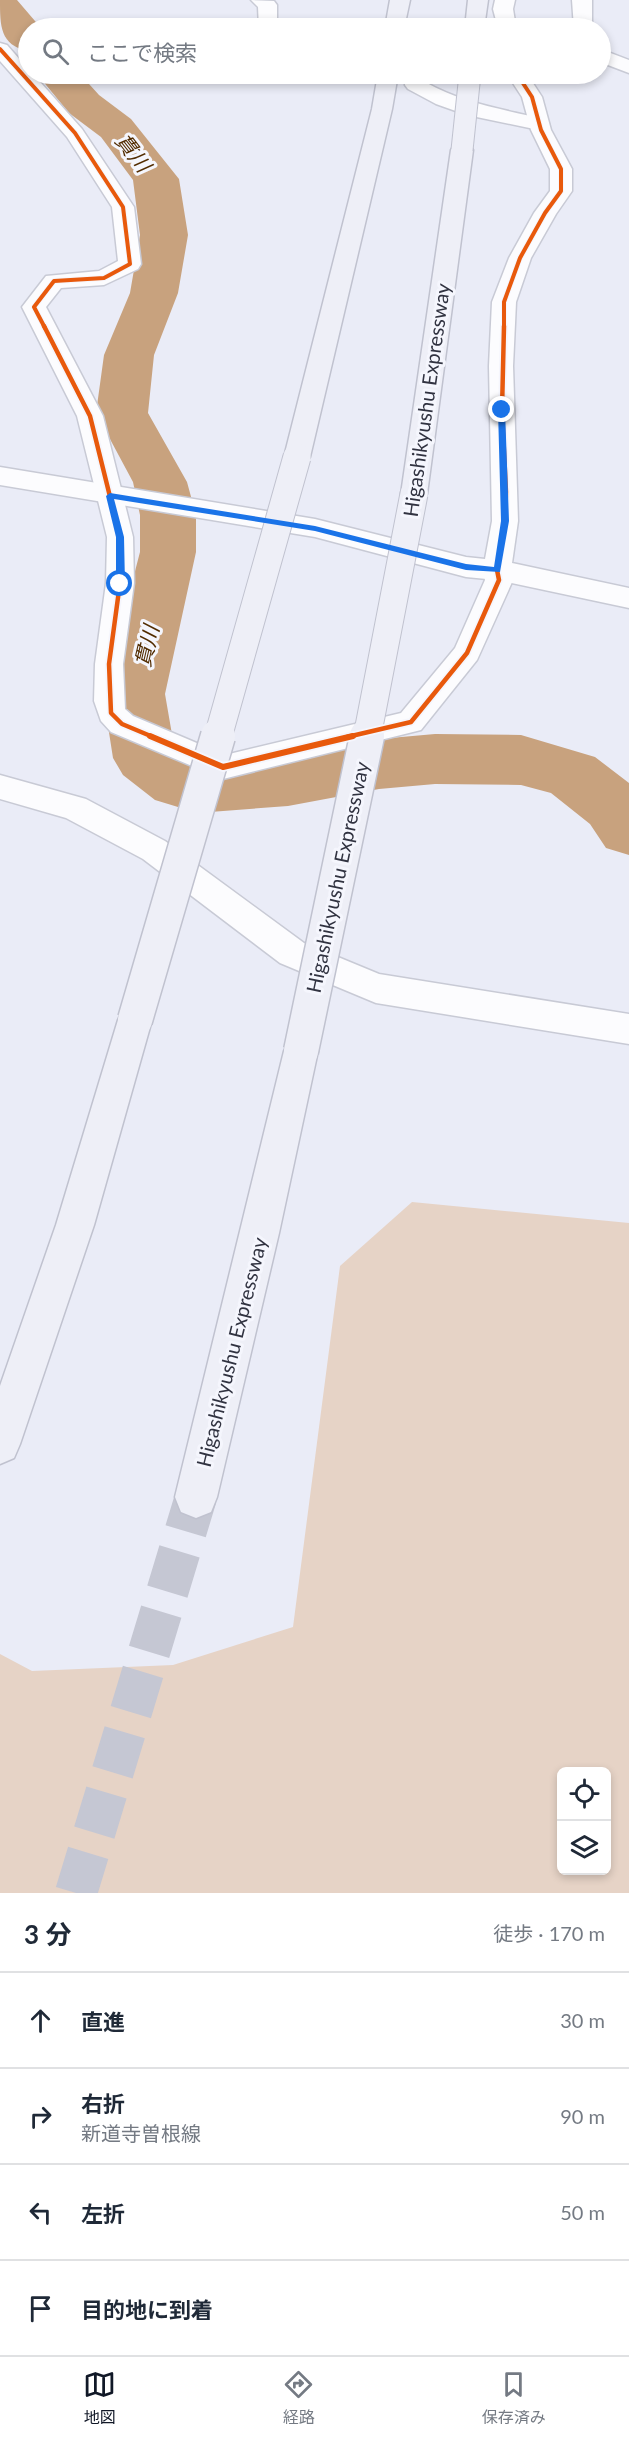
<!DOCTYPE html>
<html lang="ja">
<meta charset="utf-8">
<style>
:root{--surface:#fff;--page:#f2f2f3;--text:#1f2937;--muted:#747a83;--line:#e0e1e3;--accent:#111827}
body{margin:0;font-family:Lato,"Noto Sans JP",sans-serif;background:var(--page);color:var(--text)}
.controls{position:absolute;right:18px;bottom:18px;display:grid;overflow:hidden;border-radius:9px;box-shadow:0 3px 9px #0003}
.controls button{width:54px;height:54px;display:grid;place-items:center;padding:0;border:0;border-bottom:2px solid var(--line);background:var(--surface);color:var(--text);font:30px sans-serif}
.stop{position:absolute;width:18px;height:18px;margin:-14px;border:4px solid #1a73e8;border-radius:50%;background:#fff}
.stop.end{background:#1a73e8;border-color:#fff;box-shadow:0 2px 6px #0008}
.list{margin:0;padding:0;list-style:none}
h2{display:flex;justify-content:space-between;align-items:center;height:78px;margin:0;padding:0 24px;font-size:26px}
h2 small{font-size:20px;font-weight:400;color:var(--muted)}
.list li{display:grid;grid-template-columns:39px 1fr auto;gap:18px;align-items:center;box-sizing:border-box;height:96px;padding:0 24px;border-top:2px solid var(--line)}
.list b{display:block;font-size:22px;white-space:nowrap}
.list p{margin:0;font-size:20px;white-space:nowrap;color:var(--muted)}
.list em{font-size:20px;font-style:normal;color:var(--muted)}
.icon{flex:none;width:33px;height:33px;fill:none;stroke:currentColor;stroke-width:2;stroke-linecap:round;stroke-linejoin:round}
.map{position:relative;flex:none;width:629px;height:1893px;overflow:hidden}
.search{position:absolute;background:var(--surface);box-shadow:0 3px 9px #0003;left:18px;right:18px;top:18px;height:66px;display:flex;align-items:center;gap:15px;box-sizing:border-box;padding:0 21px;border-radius:33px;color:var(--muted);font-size:22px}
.sheet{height:462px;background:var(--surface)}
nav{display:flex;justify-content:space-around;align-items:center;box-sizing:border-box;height:84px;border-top:2px solid var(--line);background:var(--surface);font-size:16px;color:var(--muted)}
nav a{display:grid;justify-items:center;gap:3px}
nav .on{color:var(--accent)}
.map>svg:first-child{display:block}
.green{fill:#e6d3c6;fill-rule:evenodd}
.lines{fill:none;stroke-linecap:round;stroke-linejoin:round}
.river{fill:#c8a27e;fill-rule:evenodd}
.highway-tunnel{stroke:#c5c7d3;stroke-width:42;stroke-dasharray:42 21;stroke-linecap:butt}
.street-casing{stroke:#c8cad5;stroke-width:3}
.secondary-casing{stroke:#c8cad5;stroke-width:3}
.highway-casing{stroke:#c0c2cf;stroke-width:3}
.street{fill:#fcfcfe;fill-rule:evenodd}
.secondary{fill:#fcfcfe;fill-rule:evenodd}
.highway{fill:#eeeff7;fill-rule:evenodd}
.highway-bridge-far2-casing{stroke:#c0c2cf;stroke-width:23;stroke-linecap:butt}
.highway-bridge-far1-casing{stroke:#c0c2cf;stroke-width:29;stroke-linecap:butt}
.highway-bridge-casing{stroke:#c0c2cf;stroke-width:37;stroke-linecap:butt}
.highway-bridge-far2{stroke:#eeeff7;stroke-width:21}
.highway-bridge-far1{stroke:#eeeff7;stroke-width:27}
.highway-bridge{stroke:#eeeff7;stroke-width:34}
.cycleway-far2-casing{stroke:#f5f6fd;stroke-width:6}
.cycleway-far1-casing{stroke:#f5f6fd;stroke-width:8}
.cycleway-casing{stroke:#f5f6fd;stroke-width:10}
.cycleway-far2{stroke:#e8590c;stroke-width:4}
.cycleway-far1{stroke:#e8590c;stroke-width:4.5}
.cycleway{stroke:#e8590c;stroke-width:6}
.route{fill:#1a73e8}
.labels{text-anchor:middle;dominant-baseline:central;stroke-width:6;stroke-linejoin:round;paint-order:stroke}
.street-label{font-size:20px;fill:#313341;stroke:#f5f6fd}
.water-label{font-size:21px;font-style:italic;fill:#522c00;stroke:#f5f6fd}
</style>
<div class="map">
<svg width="629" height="1893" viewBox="0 0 629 1893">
<rect width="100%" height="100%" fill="#eaecf7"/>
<path class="green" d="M412 1202 629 1223V1893H0V1654L32 1671 173 1665 293 1627 340 1266ZM562 1772H606V1870H562Z"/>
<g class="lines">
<path class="river" d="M0 0H17L41 28H28V51C0 45 0 26 0 0Z
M37 74H80L99 95 131 119 179 179 188 235 178 293 154 355 148 413 187 482 196 515V552L165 694 174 746 194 759 210 762 288 756 379 739 435 734 521 735 595 757 629 783V855L606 848 590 824 551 793 521 785 435 784 379 789 288 806 210 812 178 807 155 800 123 775 113 758 103 694 140 552V515L133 482 96 413 104 355 130 293 140 235 133 180 101 137 69 113Z"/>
<path class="highway-tunnel" d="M76 1893 196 1497"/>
<defs>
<path id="street" d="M251 0 274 1 277 5V28H259L258 7Z
M572 0H592V28H574Z
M0 43 7 45 28 69V74H33L82 129 134 207 141 264 138 269 104 285 61 288 46 307 103 416 133 537 134 583 123 664 125 709 133 716 225 755 401 713 455 648 485 580 483 570 487 563 497 560 507 563 513 580 477 660 421 730 223 779 111 732 101 721 94 701 95 664 106 583 107 537 77 416 22 307 46 276 99 271 118 261 112 207 67 137 0 61Z
M600 49 629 60V73L600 62Z
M404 74H424L425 82C464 104 504 109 546 120L549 124 546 128 539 130 467 115 436 104 408 89 405 85Z
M0 775 86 799 165 841 304 943 379 974 629 1014V1044L376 1003 280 963 143 859 66 818 0 799Z"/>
<path id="secondary" d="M495 0H515L513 9 516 28H498L493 9Z
M507 74H527L542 97 551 130 572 169V191L556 214 531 258 516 302 513 366 518 521 512 563 629 588V608L497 580 466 577 315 537 0 485V467L315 519 466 557 485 559 492 521 489 366 492 302 509 258 534 213 550 191V169L531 130 522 97Z"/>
<path id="highway" d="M390 0H410L404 28H385Z
M468 0H488L484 28H465Z
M378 74H398L392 109 310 457 306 463 297 466 288 463 284 457 372 109Z
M462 144 470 145 473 150 427 494 423 500 414 503 405 500 401 494 451 150 454 145Z
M135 1005 147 1009 152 1020 94 1225 20 1444 14 1458 0 1464V1386L56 1225 118 1020 123 1009Z
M301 1036 313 1040 318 1051 279 1233 217 1497 211 1512 196 1518 181 1512 175 1497 284 1051 289 1040Z"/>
</defs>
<use href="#street" class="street-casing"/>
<use href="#secondary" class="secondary-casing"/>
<use href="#highway" class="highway-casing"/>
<use href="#street" class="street"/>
<use href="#secondary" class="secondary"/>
<use href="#highway" class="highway"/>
<defs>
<path id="highway-bridge-far2" d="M462 150 470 74"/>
<path id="highway-bridge-far1" d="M218 737 297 457
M367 737 414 494"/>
<path id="highway-bridge" d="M135 1020 218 736
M301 1051 367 736"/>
</defs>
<use href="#highway-bridge-far2" class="highway-bridge-far2-casing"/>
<use href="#highway-bridge-far1" class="highway-bridge-far1-casing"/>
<use href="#highway-bridge" class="highway-bridge-casing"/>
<use href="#highway-bridge-far2" class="highway-bridge-far2"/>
<use href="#highway-bridge-far1" class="highway-bridge-far1"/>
<use href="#highway-bridge" class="highway-bridge"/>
<defs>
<path id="cycleway-far2" d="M0 49 75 133 123 207 130 264 104 278 54 281 34 307 45 328
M504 328V302L520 258 545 213 561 191V169L541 130 532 97 517 74"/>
<path id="cycleway-far1" d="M44 326 90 416 120 537V583L109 664 111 713 122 724 153 737
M347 737 411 722 467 653 499 580 497 570 505 521 506 492 502 410 504 326"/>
<path id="cycleway" d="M150 736 223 767 353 736"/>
</defs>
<use href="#cycleway-far2" class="cycleway-far2-casing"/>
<use href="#cycleway-far1" class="cycleway-far1-casing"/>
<use href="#cycleway" class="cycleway-casing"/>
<use href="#cycleway-far2" class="cycleway-far2"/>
<use href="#cycleway-far1" class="cycleway-far1"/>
<use href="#cycleway" class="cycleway"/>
</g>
<path class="route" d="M502 408 505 410 509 521 500 572 466 570 315 531 114 499 124 537 125 584 120 586 116 584V537L106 496 110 493 315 526 466 564 494 567 501 521 498 410Z"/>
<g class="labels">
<g class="street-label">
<text transform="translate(426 400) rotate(-82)">Higashikyushu Expressway</text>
<text transform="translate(337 877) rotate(-78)">Higashikyushu Expressway</text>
<text transform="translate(231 1352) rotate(-76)">Higashikyushu Expressway</text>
</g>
<g class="water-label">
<text transform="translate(134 152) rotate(52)">貫川</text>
<text transform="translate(146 646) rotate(-77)">貫川</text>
</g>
</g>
</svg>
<div class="controls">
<button><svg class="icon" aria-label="locate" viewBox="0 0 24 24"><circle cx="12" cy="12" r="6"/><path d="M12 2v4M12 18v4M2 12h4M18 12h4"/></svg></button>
<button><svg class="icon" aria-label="layers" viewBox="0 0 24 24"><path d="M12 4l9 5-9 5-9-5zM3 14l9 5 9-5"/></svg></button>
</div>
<div class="stop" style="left:120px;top:584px"></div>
<div class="stop end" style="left:502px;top:410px"></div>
<div class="search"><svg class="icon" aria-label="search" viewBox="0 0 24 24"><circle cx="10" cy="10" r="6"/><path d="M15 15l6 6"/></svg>ここで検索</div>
</div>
<section class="sheet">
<h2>3 分<small>徒歩 · 170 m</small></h2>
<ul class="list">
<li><svg class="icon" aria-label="ahead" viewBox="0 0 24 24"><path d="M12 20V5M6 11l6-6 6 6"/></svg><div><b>直進</b></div><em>30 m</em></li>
<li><svg class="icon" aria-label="right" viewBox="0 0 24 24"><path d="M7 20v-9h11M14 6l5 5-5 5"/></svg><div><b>右折</b><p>新道寺曽根線</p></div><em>90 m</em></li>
<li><svg class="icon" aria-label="left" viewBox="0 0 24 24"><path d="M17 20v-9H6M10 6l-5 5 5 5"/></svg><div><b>左折</b></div><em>50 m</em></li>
<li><svg class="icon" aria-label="arrive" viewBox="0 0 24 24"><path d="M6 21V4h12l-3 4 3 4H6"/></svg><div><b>目的地に到着</b></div></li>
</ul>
</section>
<nav>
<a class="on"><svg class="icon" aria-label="map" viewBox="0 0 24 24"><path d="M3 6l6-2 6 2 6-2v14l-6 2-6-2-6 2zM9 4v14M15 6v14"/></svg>地図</a>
<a><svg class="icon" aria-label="directions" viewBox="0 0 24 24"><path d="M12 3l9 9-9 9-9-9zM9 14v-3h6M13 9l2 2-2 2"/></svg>経路</a>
<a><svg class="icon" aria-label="saved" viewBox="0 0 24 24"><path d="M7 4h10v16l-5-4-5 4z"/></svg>保存済み</a>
</nav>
